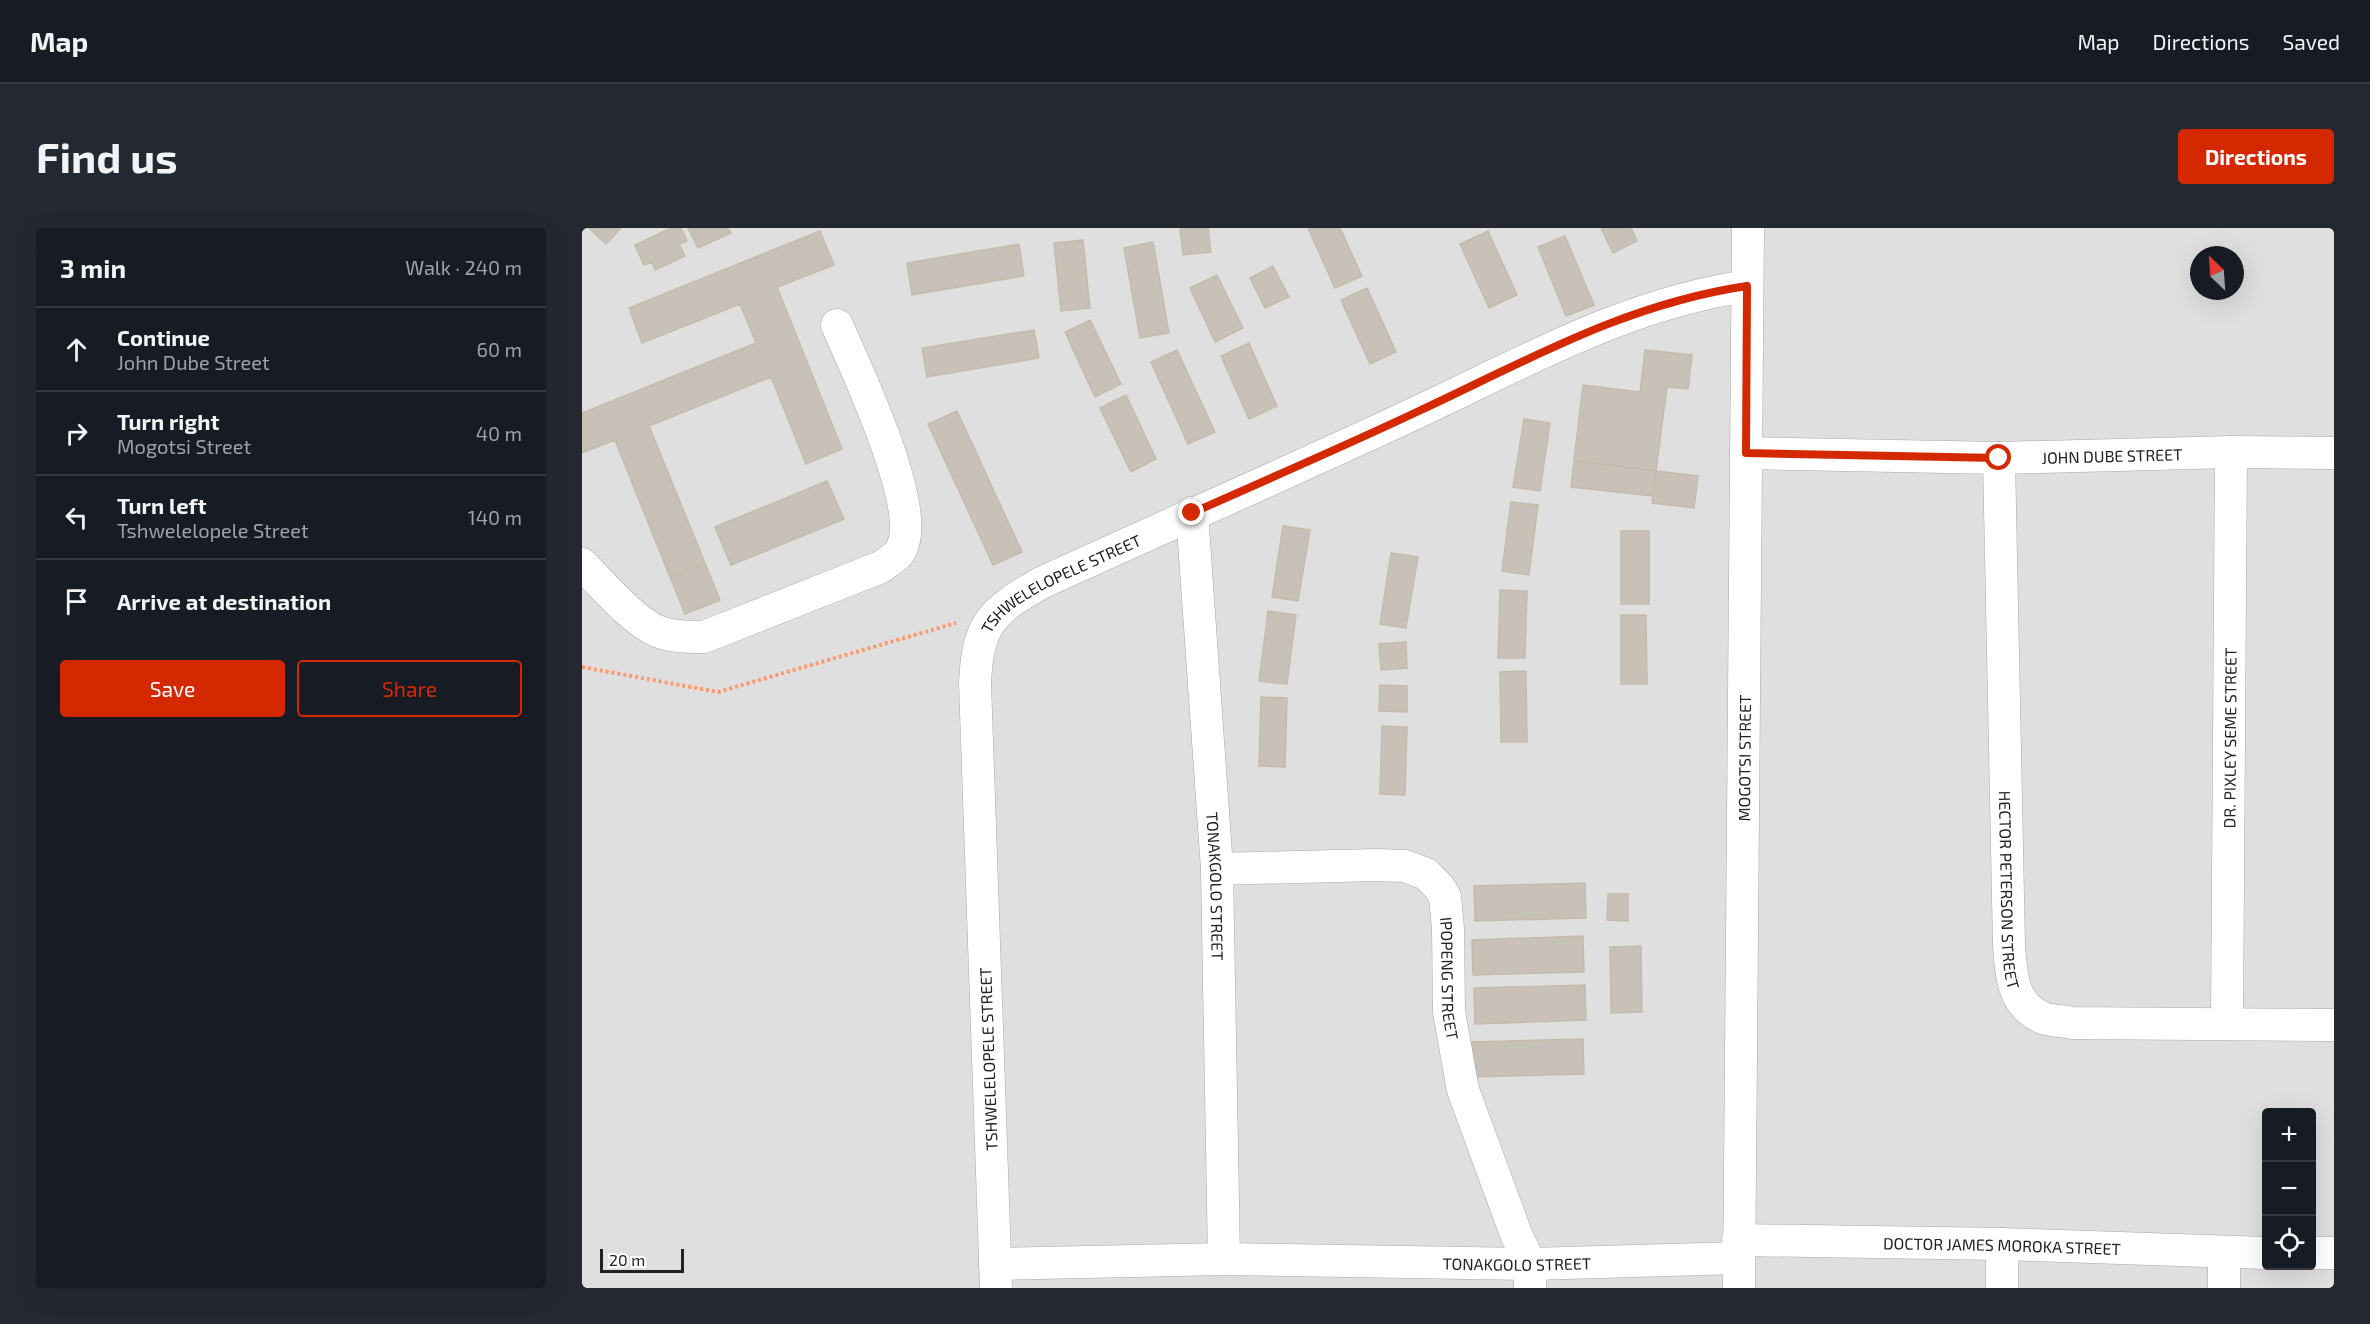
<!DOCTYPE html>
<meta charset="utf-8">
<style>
:root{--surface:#171b24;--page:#242831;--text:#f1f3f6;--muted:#9ea1a6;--line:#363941;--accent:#d42900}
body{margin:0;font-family:"Exo 2",sans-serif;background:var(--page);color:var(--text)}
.controls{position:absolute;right:18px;bottom:18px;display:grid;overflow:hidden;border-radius:6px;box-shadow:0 6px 24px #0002}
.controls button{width:54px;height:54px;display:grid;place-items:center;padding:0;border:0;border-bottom:2px solid var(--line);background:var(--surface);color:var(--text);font:30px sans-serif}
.compass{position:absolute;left:1608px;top:18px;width:54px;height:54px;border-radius:50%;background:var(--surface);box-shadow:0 6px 24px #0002;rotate:335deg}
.scale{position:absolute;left:18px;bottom:15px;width:84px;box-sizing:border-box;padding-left:6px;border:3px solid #222;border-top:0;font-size:16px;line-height:21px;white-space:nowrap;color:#222;-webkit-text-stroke:4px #fff;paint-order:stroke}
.stop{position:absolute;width:18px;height:18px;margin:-14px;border:4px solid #d42900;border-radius:50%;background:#fff}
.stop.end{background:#d42900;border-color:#fff;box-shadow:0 2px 6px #0008}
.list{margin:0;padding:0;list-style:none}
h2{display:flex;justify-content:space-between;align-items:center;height:78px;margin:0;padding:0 24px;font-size:26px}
h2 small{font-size:20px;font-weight:400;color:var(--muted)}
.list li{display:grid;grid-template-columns:39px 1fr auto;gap:18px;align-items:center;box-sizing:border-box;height:84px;padding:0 24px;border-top:2px solid var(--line)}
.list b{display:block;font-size:22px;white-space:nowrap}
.list p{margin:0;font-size:20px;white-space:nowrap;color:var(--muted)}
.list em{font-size:20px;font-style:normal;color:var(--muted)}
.actions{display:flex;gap:12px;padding:18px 24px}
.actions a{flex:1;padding:14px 0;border:2px solid var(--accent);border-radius:6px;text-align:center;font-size:21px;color:var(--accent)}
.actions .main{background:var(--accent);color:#fff}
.icon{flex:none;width:33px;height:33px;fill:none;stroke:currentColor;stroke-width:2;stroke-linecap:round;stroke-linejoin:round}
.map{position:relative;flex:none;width:1752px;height:1060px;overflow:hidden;border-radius:6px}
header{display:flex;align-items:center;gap:36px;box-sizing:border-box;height:84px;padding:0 30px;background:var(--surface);border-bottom:2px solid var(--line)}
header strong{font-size:28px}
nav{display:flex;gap:33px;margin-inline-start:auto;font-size:21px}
.intro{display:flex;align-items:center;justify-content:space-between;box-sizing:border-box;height:144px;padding:0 36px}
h1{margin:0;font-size:42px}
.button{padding:15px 27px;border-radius:6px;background:var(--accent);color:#fff;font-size:21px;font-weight:700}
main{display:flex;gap:36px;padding:0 36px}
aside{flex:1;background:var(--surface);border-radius:6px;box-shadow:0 6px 24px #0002}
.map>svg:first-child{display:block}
.residential{fill:#e0dfdf;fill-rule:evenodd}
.building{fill:#c8c1b7;stroke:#c6bba9;stroke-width:1.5}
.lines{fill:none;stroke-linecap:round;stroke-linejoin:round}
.minor-casing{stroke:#a9a9a9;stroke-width:33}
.path{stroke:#ff986d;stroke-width:4;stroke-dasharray:3 3;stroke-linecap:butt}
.minor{stroke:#fff;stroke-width:32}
.route{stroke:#d42900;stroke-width:8}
.labels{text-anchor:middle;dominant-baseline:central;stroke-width:4.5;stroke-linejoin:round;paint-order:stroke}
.street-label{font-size:16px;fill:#222;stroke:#fff}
</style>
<header>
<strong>Map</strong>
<nav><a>Map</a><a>Directions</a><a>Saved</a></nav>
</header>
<div class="intro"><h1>Find us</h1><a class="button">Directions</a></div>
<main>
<aside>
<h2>3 min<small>Walk · 240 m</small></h2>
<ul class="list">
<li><svg class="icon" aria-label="ahead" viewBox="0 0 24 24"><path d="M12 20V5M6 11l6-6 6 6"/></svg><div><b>Continue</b><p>John Dube Street</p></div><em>60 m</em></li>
<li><svg class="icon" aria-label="right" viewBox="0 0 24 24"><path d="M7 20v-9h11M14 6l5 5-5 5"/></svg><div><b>Turn right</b><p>Mogotsi Street</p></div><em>40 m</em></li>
<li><svg class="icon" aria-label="left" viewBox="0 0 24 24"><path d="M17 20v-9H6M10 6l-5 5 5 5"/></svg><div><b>Turn left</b><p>Tshwelelopele Street</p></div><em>140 m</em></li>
<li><svg class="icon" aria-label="arrive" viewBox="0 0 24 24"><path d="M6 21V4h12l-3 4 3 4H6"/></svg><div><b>Arrive at destination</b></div></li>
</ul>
<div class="actions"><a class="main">Save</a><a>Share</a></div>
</aside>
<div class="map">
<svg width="1752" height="1060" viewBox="0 0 1752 1060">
<rect width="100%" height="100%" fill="#f3f1e8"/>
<path class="residential" d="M0 0H1752V1060H0ZM1617 27H1653V63H1617ZM1684 884H1730V1038H1684Z"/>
<path class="building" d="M7 0H39L24 16Z
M89 0H99L105 13 97 16 103 28 73 42 70 34 62 37 53 17Z
M106 0H146L149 5 116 20Z
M598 0H626L629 24 601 27Z
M726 0H758L780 48 753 60Z
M1019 0H1049L1055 13 1031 25Z
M238 3 252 37 195 59 260 221 224 236 189 149 67 198 123 335 88 349 33 212 0 225V185L174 115 158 76 60 115 47 80Z
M906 3 935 67 907 80 878 16Z
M983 8 1012 77 984 88 956 19Z
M501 12 508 80 479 83 472 15Z
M571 14 587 105 558 110 542 20Z
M437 16 442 48 330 67 325 35Z
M691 38 707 69 683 80 668 50Z
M635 47 661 100 633 114 608 60Z
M785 60 814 124 788 136 759 72Z
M508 92 539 156 513 169 483 104Z
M452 102 457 130 345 149 340 120Z
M667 115 695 178 667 191 639 128Z
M595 122 633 204 606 216 569 134Z
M1063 122 1110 127 1106 161 1085 159 1074 243 992 233 1001 157 1058 164Z
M544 167 574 231 549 244 518 180Z
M375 183 440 324 411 337 346 196Z
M942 191 968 195 958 263 931 259Z
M992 233 1074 243 1071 268 989 259Z
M1074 243 1116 248 1112 280 1070 275Z
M245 253 262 291 149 337 133 299Z
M929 274 956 277 947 347 920 343Z
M701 298 728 302 716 373 690 369Z
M1039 303H1067V376H1039Z
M809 325 836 329 824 400 798 396Z
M123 335 138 372 103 386 88 349Z
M918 362 945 363 943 430H916Z
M686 383 714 387 705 456 677 453Z
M1039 387H1064L1065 456H1039Z
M824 414 825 440 799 442 797 416Z
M944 443 945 514H919L918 444Z
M798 457 825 458V484L797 483Z
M679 469 705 470 703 539 677 538Z
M800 498 825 499 823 567 798 566Z
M1003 655 1004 690 893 693 892 658Z
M1026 666H1046V693L1025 692Z
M1001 708 1002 744 891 747 890 712Z
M1059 718 1060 784 1029 785 1028 719Z
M1003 757 1004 792 893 796 892 760Z
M1001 811 1002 846 891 849 890 814Z"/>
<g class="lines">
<defs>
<g id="minor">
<path id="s1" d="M1164 225 1417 230 1649 224 1752 225"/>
<path id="s2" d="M1417 230 1427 717C1429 746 1430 777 1461 790 1470 793 1481 793 1490 795L1752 797"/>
<path id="s3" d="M610 285 635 641 642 1031"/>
<path d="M0 336C19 355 51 393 75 403 89 409 106 409 122 409L299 339C304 335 313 330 317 325 345 286 273 139 255 97"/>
<path id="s4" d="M635 641 794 637 823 638 844 646 857 659 863 669 866 700 867 784 881 862 934 1006 948 1036V1060"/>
<path id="s5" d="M1645 795 1649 224"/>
<path id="s6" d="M1156 1012 1420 1016 1684 1025"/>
<path d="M1730 1025H1752"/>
<path id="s7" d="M413 1036 642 1031 948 1036 1156 1030"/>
<path id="s8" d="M414 1060 393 455C396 395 409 384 459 355 586 297 714 241 840 182 946 132 1047 75 1165 58"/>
<path id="s9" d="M1157 1060 1166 0"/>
<path d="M1420 1060V1016"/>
<path d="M1642 1060V1025"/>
</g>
</defs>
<use href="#minor" class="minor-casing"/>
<path class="path" d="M0 439 136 464 374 395"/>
<use href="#minor" class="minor"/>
</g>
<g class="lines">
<path class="route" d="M610 285C686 251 763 218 839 182 948 131 1044 76 1165 58L1164 225 1417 230"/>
</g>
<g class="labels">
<g class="street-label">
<text stroke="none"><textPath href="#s1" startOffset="366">JOHN DUBE STREET</textPath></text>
<text stroke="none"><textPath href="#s8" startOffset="750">TSHWELELOPELE STREET</textPath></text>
<text stroke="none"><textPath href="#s5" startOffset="285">DR. PIXLEY SEME STREET</textPath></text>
<text stroke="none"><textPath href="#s9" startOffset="530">MOGOTSI STREET</textPath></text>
<text stroke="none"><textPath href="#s3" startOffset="374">TONAKGOLO STREET</textPath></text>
<text stroke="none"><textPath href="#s2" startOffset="432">HECTOR PETERSON STREET</textPath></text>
<text stroke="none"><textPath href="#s4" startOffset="322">IPOPENG STREET</textPath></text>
<text transform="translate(406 831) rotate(-92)">TSHWELELOPELE STREET</text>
<text stroke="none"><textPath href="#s6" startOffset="264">DOCTOR JAMES MOROKA STREET</textPath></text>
<text stroke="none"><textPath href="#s7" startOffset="522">TONAKGOLO STREET</textPath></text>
</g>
</g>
</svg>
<div class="controls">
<button>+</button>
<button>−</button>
<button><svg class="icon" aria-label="locate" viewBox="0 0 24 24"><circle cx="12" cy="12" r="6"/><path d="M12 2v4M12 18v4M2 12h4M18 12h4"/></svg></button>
</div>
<svg class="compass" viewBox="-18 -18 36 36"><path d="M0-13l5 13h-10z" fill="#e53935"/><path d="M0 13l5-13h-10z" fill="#9ea1a6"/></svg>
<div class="scale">20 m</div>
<div class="stop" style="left:1417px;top:230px"></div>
<div class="stop end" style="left:610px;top:285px"></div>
</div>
</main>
